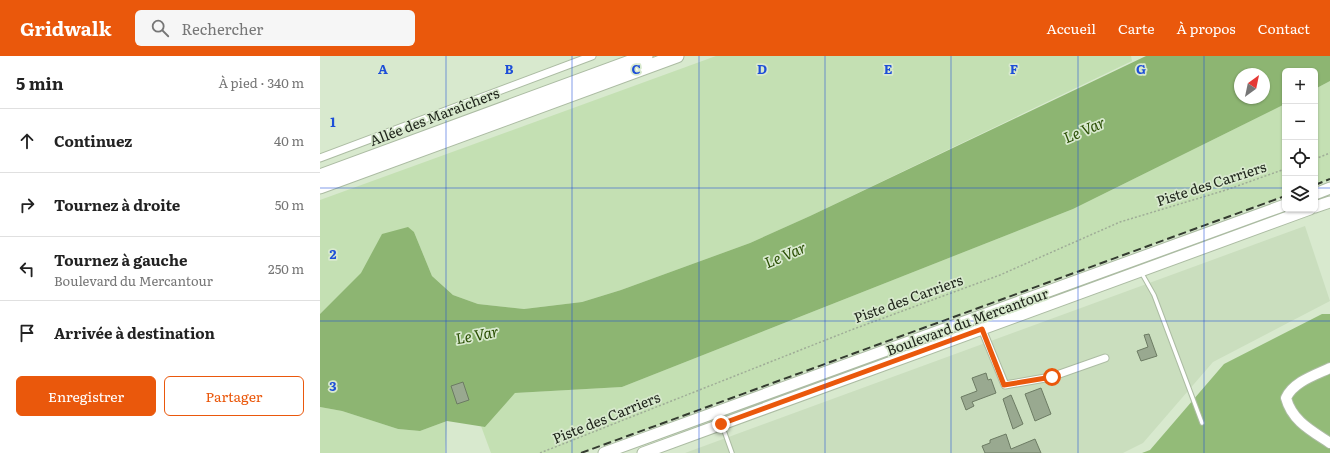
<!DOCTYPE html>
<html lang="fr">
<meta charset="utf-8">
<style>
:root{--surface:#fff;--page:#f6f6f6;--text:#222;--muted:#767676;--line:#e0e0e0;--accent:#ea580c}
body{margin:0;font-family:Literata,serif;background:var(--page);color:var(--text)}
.controls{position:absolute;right:12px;top:12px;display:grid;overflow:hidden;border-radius:6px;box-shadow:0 1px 3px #0004}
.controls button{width:36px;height:36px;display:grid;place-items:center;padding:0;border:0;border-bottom:1px solid var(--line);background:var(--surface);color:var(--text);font:20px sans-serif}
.compass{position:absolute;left:914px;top:12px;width:36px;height:36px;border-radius:50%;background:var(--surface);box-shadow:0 1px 3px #0004;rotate:33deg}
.stop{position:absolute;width:12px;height:12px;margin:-9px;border:3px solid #ea580c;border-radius:50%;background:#fff}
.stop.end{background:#ea580c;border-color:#fff;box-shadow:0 1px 4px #0008}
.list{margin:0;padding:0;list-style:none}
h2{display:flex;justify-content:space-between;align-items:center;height:52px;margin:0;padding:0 16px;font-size:17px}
h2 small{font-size:13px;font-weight:400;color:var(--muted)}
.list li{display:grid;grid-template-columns:26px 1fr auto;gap:12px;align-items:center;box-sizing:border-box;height:64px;padding:0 16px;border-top:1px solid var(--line)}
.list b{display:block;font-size:15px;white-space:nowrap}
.list p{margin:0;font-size:13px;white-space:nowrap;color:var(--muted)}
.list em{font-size:13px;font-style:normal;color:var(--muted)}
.actions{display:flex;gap:8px;padding:12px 16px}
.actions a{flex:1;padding:9px 0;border:1px solid var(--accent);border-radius:6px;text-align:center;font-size:14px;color:var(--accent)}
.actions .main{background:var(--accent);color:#fff}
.icon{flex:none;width:22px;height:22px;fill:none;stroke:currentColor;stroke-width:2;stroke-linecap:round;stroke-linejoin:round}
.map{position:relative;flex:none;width:1010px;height:397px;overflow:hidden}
header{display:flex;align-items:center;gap:24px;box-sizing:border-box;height:56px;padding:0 20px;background:var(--accent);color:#fff}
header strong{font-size:19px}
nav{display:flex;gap:22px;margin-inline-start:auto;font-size:14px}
.search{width:280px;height:36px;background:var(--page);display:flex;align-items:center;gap:10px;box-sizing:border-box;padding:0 14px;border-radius:6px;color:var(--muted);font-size:15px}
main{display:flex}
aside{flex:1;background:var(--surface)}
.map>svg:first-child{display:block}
.built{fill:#cadebe}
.green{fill:#c4e0b3}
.forest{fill:#93bb78}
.water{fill:#8db572;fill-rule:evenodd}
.building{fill:#99a990;stroke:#6c7b63}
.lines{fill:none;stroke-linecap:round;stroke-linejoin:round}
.lane-casing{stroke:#acbca3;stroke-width:5.5}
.street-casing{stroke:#acbca3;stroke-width:9}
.secondary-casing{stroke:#acbca3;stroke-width:12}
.primary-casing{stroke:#acbca3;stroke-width:13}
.highway-casing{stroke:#acbca3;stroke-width:15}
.path{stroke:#9fac97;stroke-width:1.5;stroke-dasharray:2 2;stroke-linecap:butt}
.lane{stroke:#fff;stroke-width:3.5}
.street{stroke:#fff;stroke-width:7}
.secondary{stroke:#fff;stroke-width:10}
.primary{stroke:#fff;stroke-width:11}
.highway{stroke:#fff;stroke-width:13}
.rail{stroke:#343c30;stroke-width:2;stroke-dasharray:8 4;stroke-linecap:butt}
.route{stroke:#ea580c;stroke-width:5}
.grid{fill:none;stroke:#1d4ed8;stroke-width:1;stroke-opacity:0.55}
.labels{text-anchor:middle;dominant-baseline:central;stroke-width:3.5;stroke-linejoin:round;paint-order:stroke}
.street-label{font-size:14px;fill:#20261c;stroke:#d8e9ce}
.water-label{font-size:15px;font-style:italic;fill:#2a4e04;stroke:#d8e9ce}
.grid-label{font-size:13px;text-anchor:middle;font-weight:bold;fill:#1d4ed8;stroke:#d8e9ce;stroke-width:3.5;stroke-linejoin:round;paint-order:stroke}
</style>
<header>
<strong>Gridwalk</strong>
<div class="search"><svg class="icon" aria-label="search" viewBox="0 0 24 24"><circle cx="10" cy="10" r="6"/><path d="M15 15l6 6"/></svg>Rechercher</div>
<nav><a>Accueil</a><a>Carte</a><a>À propos</a><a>Contact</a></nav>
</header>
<main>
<aside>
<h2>5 min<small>À pied · 340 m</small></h2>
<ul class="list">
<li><svg class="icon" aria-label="ahead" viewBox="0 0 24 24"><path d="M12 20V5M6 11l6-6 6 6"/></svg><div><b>Continuez</b></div><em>40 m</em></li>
<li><svg class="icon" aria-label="right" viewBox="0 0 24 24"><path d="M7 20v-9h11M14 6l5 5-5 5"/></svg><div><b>Tournez à droite</b></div><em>50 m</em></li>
<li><svg class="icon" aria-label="left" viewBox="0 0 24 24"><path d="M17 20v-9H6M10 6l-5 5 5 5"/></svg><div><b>Tournez à gauche</b><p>Boulevard du Mercantour</p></div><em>250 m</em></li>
<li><svg class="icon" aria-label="arrive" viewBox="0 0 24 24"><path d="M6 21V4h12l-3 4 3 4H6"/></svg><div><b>Arrivée à destination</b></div></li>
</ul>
<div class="actions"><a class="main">Enregistrer</a><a>Partager</a></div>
</aside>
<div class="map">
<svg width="1010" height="397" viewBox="0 0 1010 397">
<rect width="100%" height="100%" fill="#d8e9ce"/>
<path class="built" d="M985 170 1010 245 893 306 823 387 803 397H365Z"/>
<path class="green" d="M396 0H811L812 5 490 160 430 187 301 234 262 246 204 253 158 248 133 239 112 220 94 176 62 179 42 217 0 258V144Z
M1010 25V123L995 129V33Z
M965 48V140L261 397H171L161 370 165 371 195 337 302 331 753 153Z
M0 351 22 355 78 373 100 375 127 365 125 397H0Z"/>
<path class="forest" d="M1002 258H1010V397H822L830 394 904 308Z"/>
<path class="water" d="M826 0H1010V25L995 33V15H965V48L753 153 302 331 195 337 165 371 127 365 100 375 78 373 22 355 0 351V258L41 217 62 178 88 171 94 176 112 220 133 239 158 248 204 253 262 246 301 234 430 187 490 160ZM920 18H944V42H920Z"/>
<path class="building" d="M829 278 837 300 821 305 817 295 828 291 824 279Z
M666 317 668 324 671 323 676 337 652 346 654 350 646 354 641 341 657 335 652 322Z
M143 326 149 344 137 348 131 330Z
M721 332 731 358 715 365 705 338Z
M691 339 703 368 693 373 683 343Z
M686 378 691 393 715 383 721 397H665L662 390 670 387V384Z"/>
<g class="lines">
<defs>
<path id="lane" d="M821 216 834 239 882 367
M402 369 412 397"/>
<path id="street" d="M0 102 272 0
M662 273 685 329 731 321 785 302"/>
<path id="secondary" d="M1010 312C995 319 973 326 966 342 972 365 992 375 1010 387"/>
<path id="primary" d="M995 138 1010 132
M995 151 1010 146
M284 397 965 149
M323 397 990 153"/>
<path id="highway" d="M0 120 326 0
M0 131 357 0"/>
</defs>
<use href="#lane" class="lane-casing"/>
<use href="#street" class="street-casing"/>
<use href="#secondary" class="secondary-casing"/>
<use href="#primary" class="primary-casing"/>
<use href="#highway" class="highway-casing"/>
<path class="path" d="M995 103 1010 97
M220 397 531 274 680 219 800 166 906 134 965 113"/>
<use href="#lane" class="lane"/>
<use href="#street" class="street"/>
<use href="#secondary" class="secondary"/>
<use href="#primary" class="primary"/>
<use href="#highway" class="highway"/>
<path class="rail" d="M995 129 1010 123
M261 397 965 140"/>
</g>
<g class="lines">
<path class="route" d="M401 368 662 273 684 329 732 321"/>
</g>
<path class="grid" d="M126 0V397M252 0V397M379 0V397M505 0V397M631 0V397M758 0V397M884 0V397M0 132H965M995 132H1010M0 265H1010"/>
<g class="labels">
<g class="street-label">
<text transform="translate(114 60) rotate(-21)">Allée des Maraîchers</text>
<text transform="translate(891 127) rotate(-18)">Piste des Carriers</text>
<text transform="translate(588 242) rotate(-20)">Piste des Carriers</text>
<text transform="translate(647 265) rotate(-20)">Boulevard du Mercantour</text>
<text transform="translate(286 361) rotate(-22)">Piste des Carriers</text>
</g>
<g class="water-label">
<text transform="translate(764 73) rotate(-23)">Le Var</text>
<text transform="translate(465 198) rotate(-23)">Le Var</text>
<text transform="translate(157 278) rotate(-10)">Le Var</text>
</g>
</g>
<g class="grid-label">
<text x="63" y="18">A</text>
<text x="189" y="18">B</text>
<text x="316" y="18">C</text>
<text x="442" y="18">D</text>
<text x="568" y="18">E</text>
<text x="694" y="18">F</text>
<text x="821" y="18">G</text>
<text x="13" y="71">1</text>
<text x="13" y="203">2</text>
<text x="13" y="335">3</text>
</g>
</svg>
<div class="controls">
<button>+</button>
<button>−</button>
<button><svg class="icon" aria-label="locate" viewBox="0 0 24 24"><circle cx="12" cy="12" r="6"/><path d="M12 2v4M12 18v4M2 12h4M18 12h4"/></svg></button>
<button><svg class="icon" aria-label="layers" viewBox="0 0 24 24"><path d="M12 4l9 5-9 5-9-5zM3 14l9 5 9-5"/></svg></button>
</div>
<svg class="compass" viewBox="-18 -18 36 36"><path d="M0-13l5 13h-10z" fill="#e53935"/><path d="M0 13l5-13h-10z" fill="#767676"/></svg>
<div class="stop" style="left:732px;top:321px"></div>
<div class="stop end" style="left:401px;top:368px"></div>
</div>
</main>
